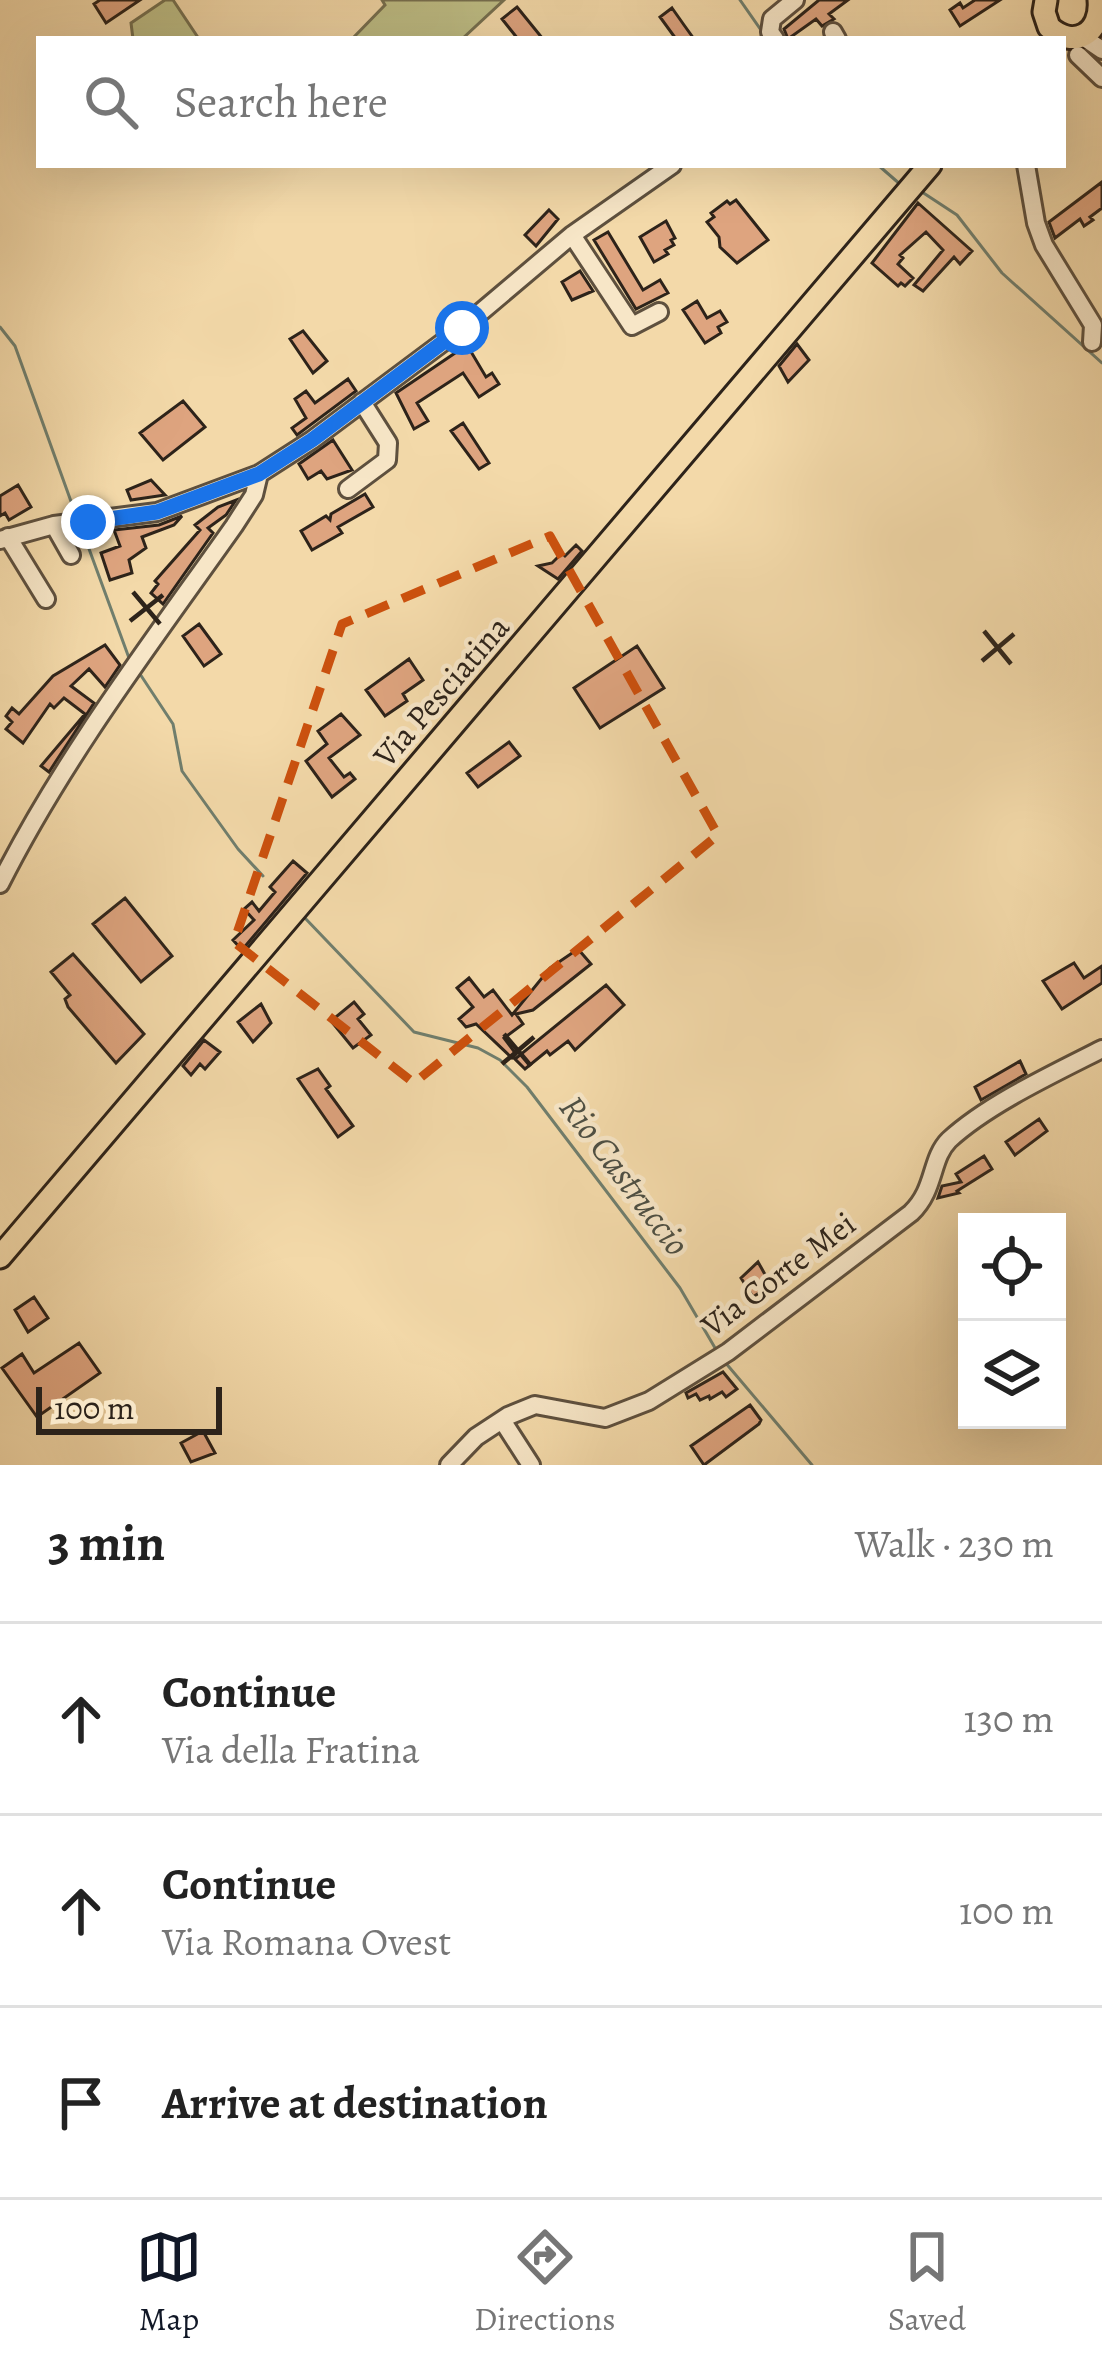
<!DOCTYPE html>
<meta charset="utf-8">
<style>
:root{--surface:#fff;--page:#f2f2f2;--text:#222;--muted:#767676;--line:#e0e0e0;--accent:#111827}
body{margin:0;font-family:Alegreya,serif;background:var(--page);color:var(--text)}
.controls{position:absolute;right:36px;bottom:36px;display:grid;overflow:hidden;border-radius:0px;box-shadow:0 12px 48px #0002}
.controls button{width:108px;height:108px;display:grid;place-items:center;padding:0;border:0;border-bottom:3px solid var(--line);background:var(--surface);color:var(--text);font:60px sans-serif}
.scale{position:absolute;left:36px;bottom:30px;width:186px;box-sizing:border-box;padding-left:12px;border:6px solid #2d231a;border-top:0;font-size:33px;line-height:42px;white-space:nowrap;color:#2d231a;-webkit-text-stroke:9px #f7e6c7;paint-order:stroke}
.stop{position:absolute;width:36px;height:36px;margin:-27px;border:9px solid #1a73e8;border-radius:50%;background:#fff}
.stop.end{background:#1a73e8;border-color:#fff;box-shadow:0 3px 12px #0008}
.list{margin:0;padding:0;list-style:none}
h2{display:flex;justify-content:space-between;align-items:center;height:156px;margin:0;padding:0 48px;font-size:51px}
h2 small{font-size:39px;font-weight:400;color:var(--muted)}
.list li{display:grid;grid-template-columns:78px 1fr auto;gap:36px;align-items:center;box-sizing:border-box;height:192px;padding:0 48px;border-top:3px solid var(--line)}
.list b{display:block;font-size:45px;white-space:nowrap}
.list p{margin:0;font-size:39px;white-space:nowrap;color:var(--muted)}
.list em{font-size:39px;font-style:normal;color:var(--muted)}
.icon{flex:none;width:66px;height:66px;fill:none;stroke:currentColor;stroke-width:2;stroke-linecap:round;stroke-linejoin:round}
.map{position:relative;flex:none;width:1102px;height:1465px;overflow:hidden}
.search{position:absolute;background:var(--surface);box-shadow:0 12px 48px #0002;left:36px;right:36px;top:36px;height:132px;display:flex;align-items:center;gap:30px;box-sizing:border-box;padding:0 42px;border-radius:0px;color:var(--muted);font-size:45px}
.sheet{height:732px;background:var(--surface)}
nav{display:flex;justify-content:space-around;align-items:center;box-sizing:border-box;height:168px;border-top:3px solid var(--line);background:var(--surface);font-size:33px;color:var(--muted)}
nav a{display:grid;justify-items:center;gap:6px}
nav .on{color:var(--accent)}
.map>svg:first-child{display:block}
.green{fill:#bebe86;stroke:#767050;stroke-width:3}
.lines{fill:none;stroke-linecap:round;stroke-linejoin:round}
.stream{stroke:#707e6d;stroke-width:3}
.building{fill:#dea47f;stroke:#2d231a;stroke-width:3}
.minor-casing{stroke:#5e503e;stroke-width:22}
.major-casing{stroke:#2d231a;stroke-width:27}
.minor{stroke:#f7e6c7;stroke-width:16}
.major{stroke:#f3d9a9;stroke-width:21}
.route{stroke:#1a73e8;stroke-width:15}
.marked{fill:none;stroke:#cc510e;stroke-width:9;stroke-dasharray:24 15;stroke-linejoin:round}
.ticks{fill:none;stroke:#2d231a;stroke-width:4.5}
.labels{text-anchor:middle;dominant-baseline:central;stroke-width:9;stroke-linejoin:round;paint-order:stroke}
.street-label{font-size:33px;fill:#2d231a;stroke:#f7e6c7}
.water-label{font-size:36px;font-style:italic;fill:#4e5044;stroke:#f7e6c7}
</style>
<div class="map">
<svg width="1102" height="1465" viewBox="0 0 1102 1465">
<rect width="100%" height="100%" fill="#f3d9a9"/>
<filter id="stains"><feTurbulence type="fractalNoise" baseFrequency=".00167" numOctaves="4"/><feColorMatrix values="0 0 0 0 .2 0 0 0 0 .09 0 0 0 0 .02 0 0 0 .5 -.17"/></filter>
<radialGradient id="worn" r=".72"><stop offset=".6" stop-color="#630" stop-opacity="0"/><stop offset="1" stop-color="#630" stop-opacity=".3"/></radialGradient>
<path class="green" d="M165 0H173L199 39H133L131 23Z
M382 0H504L462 39H352L385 5Z"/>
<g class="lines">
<path class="stream" d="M740 0 763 33
M878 165 901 185
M922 192 957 215 1002 273 1102 363
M0 327 15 346 77 518
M81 527 129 658
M138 671 173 724 182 771 238 849 263 876
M304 917 414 1032 478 1048 500 1060 527 1087 680 1288 718 1353
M724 1361 812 1465"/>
</g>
<path class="building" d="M100 0H140L106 23 94 4Z
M819 0H848L829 14 834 19 822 26 816 19 788 39 784 29Z
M975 0H1000L960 26 950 10 960 3 963 8Z
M517 7 543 39H518L502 19Z
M672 8 684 25 694 39H676L660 17Z
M1102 182V208L1090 217 1093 220 1084 226 1080 219 1055 238 1049 222Z
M736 200 768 240 737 263 720 247 719 237 707 222 714 217 711 213 727 201 730 204Z
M918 203 972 251 960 264 954 257 923 291 914 285 943 250 926 232 900 255 903 258 898 264 913 278 905 286 901 283 898 286 872 263Z
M549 210 558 219 536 246 525 235Z
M666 221 675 238 671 240 674 245 665 250 668 254 654 262 640 237Z
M608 232 643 290 660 280 668 293 636 309 594 240Z
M580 271 593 291 572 300 562 282Z
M697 301 707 318 720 311 727 322 718 327 721 333 705 343 683 310Z
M303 331 327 361 313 373 290 339Z
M797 344 809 360 788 382 779 366Z
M467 345 486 377 492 373 499 384 479 397 463 373 417 403 428 421 414 429 396 393Z
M348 379 356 391 297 435 292 428 306 418 295 399 306 391 315 403Z
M183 401 205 427 163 460 140 433Z
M463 423 489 463 479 469 451 431Z
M333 440 352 470 327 479 321 471 308 479 299 464Z
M151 480 165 495 131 500 127 490Z
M18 485 31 507 9 520 5 513 0 516V496Z
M365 494 373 507 338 527 342 533 312 550 301 531 326 516 330 520 331 514Z
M236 500 226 515 208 528 213 533 163 604 151 593 158 584 155 581 200 530 195 525 218 507Z
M182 516 174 525 142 537 146 548 129 560 132 573 110 580 101 553 120 546 114 530 159 525Z
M576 545 582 551 558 579 538 566 552 563 562 553 565 556Z
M199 624 221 654 204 666 183 636Z
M105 645 120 665 105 687 89 669 71 686 94 703 49 772 41 766 85 714 64 698 54 708 50 704 23 743 6 729 12 722 6 716 12 708 19 714 53 676Z
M637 646 664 688 600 728 574 688Z
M409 659 423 680 403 694 407 701 385 716 366 690Z
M341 714 360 735 329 758 344 777 350 773 355 779 332 797 306 761 327 744 318 731Z
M509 742 520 756 478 787 467 773Z
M293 861 307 873 242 950 233 940 254 920 244 909 252 902 259 911 275 892 270 887Z
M125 898 172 956 141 982 93 924Z
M578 949 591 964 533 1010 516 1014 523 1024 504 1038 516 1054 512 1058 476 1024 466 1027 459 1019 473 1007 457 988 469 978 484 997 493 990 512 1015 550 968Z
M73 954 144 1034 116 1063 68 1007 65 999 70 995 51 972Z
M1074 963 1084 978 1102 966V983L1062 1009 1043 981Z
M606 985 624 1005 575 1050 568 1041 550 1055 547 1051 525 1069 515 1059Z
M354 1002 364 1014 358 1019 371 1035 353 1048 331 1021Z
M261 1004 271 1023 253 1042 238 1022Z
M204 1040 220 1052 205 1069 200 1064 191 1075 183 1066Z
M1020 1061 1026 1074 981 1100 975 1087Z
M318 1069 330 1086 326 1089 353 1126 338 1137 298 1079Z
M1039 1119 1047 1131 1015 1155 1006 1142Z
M984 1156 992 1169 957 1191 959 1193 938 1198 942 1186 961 1182 956 1174Z
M758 1262 771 1285 753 1297 741 1278Z
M34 1297 48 1318 28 1332 15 1310Z
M79 1343 100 1373 37 1417 2 1368 22 1354 34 1373Z
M723 1372 737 1389 726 1397 722 1392 710 1399 709 1396 700 1400 696 1394 688 1398 686 1393Z
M750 1405 761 1420 759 1424 704 1465 691 1446Z
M203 1431 215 1453 191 1462 181 1443Z"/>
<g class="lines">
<defs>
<path id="minor" d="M833 32 837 39
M1083 37 1102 50
M775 39 770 32 772 19 795 0
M1078 55 1102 78
M1026 165 1036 223 1044 245 1093 325 1092 342
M572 235 632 326 659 312
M348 489 387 460 388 443 362 402
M54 525 71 555
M8 537 46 599
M0 540 54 525 157 512 259 474 312 440 462 328 572 235 672 165
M0 884C64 757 152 642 234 526L254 495 259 474
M502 1420 531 1465
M449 1465 476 1437 508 1416 535 1405 605 1418 649 1401 728 1352 911 1213C936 1189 930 1159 949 1140 988 1104 1055 1073 1102 1049"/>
<path id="major" d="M1046 0 1044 12 1049 27C1074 50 1102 33 1099 0
M0 1257 930 165"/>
</defs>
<use href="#minor" class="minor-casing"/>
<use href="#major" class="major-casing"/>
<use href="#minor" class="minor"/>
<use href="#major" class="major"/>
</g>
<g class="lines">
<path class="route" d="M88 522 157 512 259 474 312 440 462 328"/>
</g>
<path class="marked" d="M550 536 718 835 414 1083 234 942 342 624Z"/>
<path class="ticks" d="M133 592 160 624M130 621 163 595M984 631 1011 664M982 661 1014 634M504 1034 531 1066M502 1064 534 1037"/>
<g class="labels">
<g class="street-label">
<text transform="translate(441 691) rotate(-49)">Via Pesciatina</text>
<text transform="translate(778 1274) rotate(-37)">Via Corte Mei</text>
</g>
<g class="water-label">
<text transform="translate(625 1175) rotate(53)">Rio Castruccio</text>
</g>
</g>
<rect width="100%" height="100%" filter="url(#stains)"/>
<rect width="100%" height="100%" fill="url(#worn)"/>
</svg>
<div class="controls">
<button><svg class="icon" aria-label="locate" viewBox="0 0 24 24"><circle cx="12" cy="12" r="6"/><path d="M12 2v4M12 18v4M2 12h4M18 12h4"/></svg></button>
<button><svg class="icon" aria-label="layers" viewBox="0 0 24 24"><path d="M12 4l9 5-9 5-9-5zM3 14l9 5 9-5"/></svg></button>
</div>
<div class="scale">100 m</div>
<div class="stop" style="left:462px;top:328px"></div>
<div class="stop end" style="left:88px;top:522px"></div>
<div class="search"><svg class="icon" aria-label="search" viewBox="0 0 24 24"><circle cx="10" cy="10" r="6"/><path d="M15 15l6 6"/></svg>Search here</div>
</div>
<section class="sheet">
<h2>3 min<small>Walk · 230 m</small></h2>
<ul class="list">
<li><svg class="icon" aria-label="ahead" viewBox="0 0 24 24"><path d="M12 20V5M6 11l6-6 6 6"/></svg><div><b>Continue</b><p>Via della Fratina</p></div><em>130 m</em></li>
<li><svg class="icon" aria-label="ahead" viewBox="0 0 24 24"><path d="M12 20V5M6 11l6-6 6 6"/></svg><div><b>Continue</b><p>Via Romana Ovest</p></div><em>100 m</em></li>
<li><svg class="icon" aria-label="arrive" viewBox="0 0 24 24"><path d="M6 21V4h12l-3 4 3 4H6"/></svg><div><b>Arrive at destination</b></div></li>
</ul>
</section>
<nav>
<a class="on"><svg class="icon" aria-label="map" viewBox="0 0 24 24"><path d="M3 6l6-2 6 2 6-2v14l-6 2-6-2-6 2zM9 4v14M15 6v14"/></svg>Map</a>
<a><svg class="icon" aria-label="directions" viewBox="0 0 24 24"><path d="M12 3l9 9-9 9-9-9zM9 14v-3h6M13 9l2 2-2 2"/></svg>Directions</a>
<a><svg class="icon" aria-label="saved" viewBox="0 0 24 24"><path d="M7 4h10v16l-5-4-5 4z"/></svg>Saved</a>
</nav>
